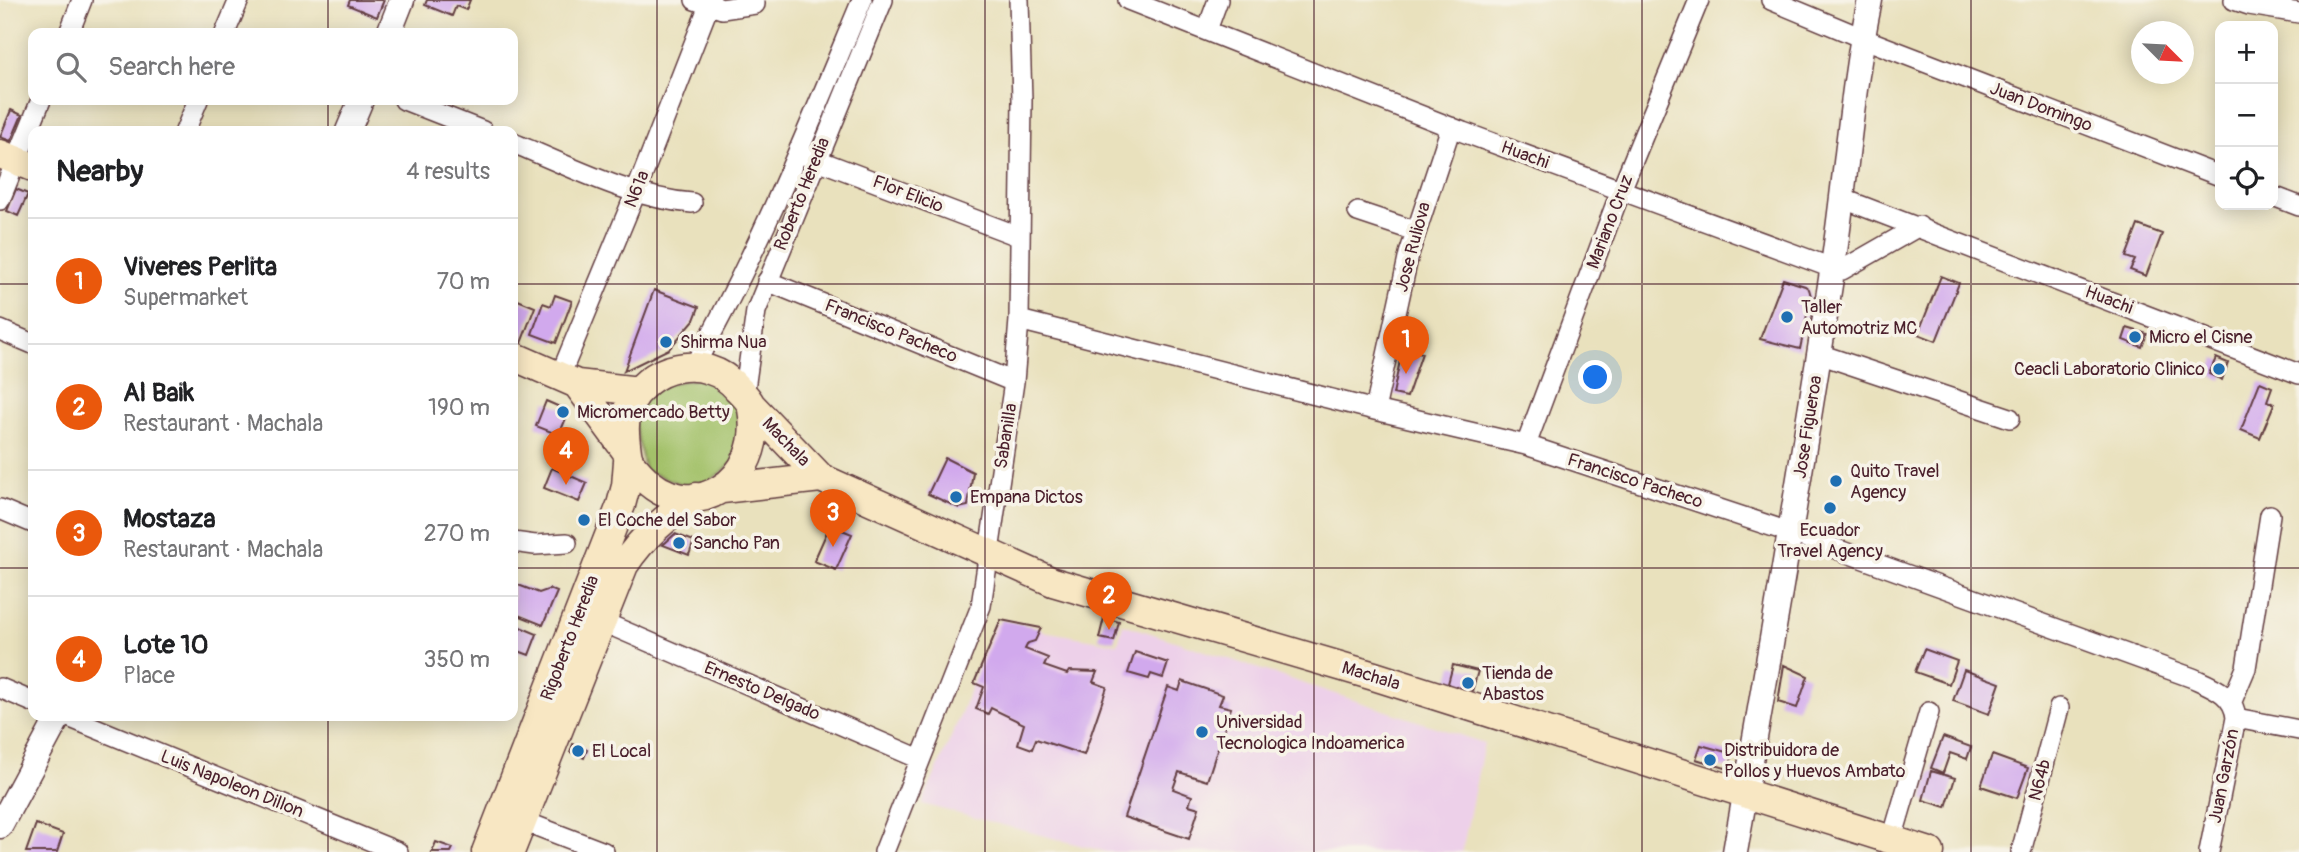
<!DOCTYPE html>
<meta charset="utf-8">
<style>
:root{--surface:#fff;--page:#f2f2f2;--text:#202124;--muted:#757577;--line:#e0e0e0;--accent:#ea580c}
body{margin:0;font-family:Pangolin,sans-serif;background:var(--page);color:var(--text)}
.controls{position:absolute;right:21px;top:21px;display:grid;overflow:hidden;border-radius:14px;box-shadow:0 4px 18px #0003}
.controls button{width:63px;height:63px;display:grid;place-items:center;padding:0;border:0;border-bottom:2px solid var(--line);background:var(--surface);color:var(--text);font:35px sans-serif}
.compass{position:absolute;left:2131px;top:21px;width:63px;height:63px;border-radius:50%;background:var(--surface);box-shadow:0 4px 18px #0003;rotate:114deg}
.you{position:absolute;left:1596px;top:378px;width:24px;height:24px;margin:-18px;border:5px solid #fff;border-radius:50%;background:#1a73e8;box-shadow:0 0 0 10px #1a73e833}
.badge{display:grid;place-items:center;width:46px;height:46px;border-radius:50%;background:var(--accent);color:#fff;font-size:23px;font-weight:700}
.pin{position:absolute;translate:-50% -58px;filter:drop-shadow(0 2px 4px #0008)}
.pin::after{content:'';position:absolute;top:37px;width:24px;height:21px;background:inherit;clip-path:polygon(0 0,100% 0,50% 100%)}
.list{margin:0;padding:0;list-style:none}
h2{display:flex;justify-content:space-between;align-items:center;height:91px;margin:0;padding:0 28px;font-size:30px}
h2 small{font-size:23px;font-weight:400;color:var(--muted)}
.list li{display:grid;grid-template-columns:46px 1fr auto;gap:21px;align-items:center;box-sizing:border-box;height:126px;padding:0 28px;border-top:2px solid var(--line)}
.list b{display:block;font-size:26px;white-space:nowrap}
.list p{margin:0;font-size:23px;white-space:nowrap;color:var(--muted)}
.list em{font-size:23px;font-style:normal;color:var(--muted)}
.icon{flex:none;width:38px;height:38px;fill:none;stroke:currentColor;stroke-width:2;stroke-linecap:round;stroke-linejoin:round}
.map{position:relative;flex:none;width:2299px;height:852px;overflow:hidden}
.search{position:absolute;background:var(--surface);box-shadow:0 4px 18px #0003;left:28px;top:28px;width:490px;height:77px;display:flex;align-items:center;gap:18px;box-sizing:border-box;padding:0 24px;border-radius:14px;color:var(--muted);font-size:26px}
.panel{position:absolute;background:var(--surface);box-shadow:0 4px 18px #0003;left:28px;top:126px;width:490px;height:595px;border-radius:14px}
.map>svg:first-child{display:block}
.built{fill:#edd0e9}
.green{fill:#a3c169;stroke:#76704a;stroke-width:2}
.building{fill:#d1a9ed}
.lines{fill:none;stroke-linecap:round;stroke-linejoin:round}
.minor-casing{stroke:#623c41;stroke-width:22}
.tertiary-casing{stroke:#623c41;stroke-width:27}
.secondary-casing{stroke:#623c41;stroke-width:31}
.minor{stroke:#fff;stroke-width:19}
.tertiary{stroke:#fff;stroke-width:24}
.secondary{stroke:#f8e7c3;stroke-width:28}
.grid{fill:none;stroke:#4a1f2b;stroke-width:2;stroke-opacity:0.55}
.poi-dot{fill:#1f6fb2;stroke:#f7f3e8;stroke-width:2.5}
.labels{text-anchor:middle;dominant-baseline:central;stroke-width:7;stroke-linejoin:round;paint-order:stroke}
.street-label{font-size:18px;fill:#4a1f2b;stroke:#f7f3e8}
.poi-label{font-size:18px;fill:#4a1f2b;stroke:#f7f3e8;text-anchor:start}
</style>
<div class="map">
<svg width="2299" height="852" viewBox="0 0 2299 852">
<rect width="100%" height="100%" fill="#f7f3e8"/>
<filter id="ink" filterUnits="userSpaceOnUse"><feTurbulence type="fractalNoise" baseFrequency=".0143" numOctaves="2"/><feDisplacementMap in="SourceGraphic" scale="14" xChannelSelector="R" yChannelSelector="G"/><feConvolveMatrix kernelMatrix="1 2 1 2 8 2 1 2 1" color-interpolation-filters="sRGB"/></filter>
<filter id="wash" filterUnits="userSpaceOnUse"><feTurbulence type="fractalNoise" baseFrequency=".00686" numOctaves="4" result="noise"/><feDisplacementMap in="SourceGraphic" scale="28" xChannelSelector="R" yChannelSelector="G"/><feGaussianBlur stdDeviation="1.57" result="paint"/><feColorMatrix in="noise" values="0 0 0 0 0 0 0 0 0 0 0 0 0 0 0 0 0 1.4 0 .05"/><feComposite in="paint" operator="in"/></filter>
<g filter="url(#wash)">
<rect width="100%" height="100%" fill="#e9e1bd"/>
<path class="built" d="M995 623 1118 644 1123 624 1484 743 1462 852H1106L922 804 958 721Z"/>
<path class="green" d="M710 377 739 402 742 457 697 490 645 471 633 417 655 385Z"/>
<g id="blocks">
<path class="building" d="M350 0H384L377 17 348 5Z
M427 0H470L466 10 456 6 452 16 425 5Z
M11 110 22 115 11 141 0 137Z
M16 189 28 194 18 216 7 211Z
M2138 225 2162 234 2146 276 2130 270 2135 260 2126 257Z
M1941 276 1959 283 1936 341 1918 334Z
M1783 279 1805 286 1809 289 1811 296 1800 349 1760 339Z
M654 290 699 307 694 320 669 349 624 371Z
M555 295 572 301 556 343 532 334 543 303 551 306Z
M513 298 535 307 521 343 513 340Z
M2127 328 2147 334 2142 347 2123 340Z
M1403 346 1422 353 1407 397 1393 394Z
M2216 358 2228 363 2222 380 2209 374Z
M2260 382 2272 387 2267 401 2274 404 2260 438 2241 430Z
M546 401 569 411 559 435 536 426Z
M945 458 973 472 968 506 959 508 928 494Z
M552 468 587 483 579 502 544 488Z
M830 525 852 534 836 570 814 561Z
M675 534 694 541 689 555 663 545Z
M513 583 539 593 550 589 557 592 543 625 513 613Z
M1104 618 1119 622 1114 641 1099 638Z
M1001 620 1041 628 1035 641 1028 643 1025 649 1048 658 1044 666 1067 674 1069 671 1097 672 1093 682 1107 687 1084 755 1036 739 1032 749 1018 744 1024 724 991 708 988 714 976 709 984 687 974 683Z
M513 624 537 634 529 655 513 649Z
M1924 649 1957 661 1949 684 1915 672Z
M1135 652 1168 663 1163 678 1151 674 1149 679 1128 673Z
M1453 665 1478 671 1470 698 1446 691Z
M1784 665 1808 676 1797 708 1778 702Z
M1964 670 2000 683 1989 714 1953 701Z
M1182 681 1223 695 1219 705 1231 708 1207 781 1179 772 1173 789 1192 796 1189 805 1199 808 1189 839 1124 817 1168 687 1179 691Z
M1943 737 1971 747 1967 759 1950 753 1943 773 1931 768Z
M573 744 587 750 584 758 570 752Z
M1701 745 1733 754 1730 764 1725 768 1696 759Z
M1992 755 2028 768 2017 798 1981 786Z
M1931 771 1955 778 1946 807 1923 800Z
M36 824 63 834 57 852H26Z
M436 842 453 848 451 852H432Z"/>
</g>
</g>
<g filter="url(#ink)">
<use href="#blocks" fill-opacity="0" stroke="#623c41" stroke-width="2"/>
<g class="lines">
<defs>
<path id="minor" d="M695 0 722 9 755 4
M1128 0 1463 132 1832 268 1842 270 1919 226
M1771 0 1862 38 2220 176
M2234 0 2249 5 2299 13
M1207 30 1218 0
M69 33 82 0
M225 33 239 0
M404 100 483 131
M185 131 198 100
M513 143C570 166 629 198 692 203
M807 156 1018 236
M2273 196 2299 206
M1841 198 2299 374
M0 200 41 100
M1358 212 1415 231
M767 281 1014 382
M1019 320 1375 410 1526 445 1792 533 2193 678C2213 687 2234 694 2236 718L2209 852
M0 330 33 344
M1819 354 2010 418
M694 366C760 249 810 124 862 0
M560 376 636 192 711 0
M744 396 756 311 883 0
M1375 410 1409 254 1451 127
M1526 445 1621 190 1699 0
M0 509 33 523
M513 542 535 545 567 543
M603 622 920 759
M0 688 33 702
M2232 701 2246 668 2270 515
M66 716 398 852
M2236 718 2299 730
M513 817 604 852
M1892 839 1929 712
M884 852 981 606 1014 382 1019 320 1022 100 1019 0
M2021 852 2059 708"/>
<path id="tertiary" d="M389 33 402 0
M348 131 361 100
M0 826 59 716
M1735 852C1769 659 1802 466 1832 272 1846 182 1851 90 1870 0"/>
<path id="secondary" d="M0 154 33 167
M513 356 577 384 639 391
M577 384 627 452C628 462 633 466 640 474 690 530 766 481 752 409 751 401 743 394 737 388 706 352 645 364 628 409 623 423 625 437 627 452
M752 406 821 478 1053 582 1374 676 1930 852
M722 489 821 478
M486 852 621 505 626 486 628 461
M510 852 624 565C643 536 667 516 696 497"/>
</defs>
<use href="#minor" class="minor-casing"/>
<use href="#tertiary" class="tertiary-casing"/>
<use href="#secondary" class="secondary-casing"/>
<use href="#minor" class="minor"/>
<use href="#tertiary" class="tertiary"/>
<use href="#secondary" class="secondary"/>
</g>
</g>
<path class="grid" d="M328 0V33M657 0V852M985 0V852M1314 0V852M1642 0V852M1971 0V852M328 100V131M0 284H33M513 284H2299M0 568H33M513 568H2299M328 716V852"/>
<g class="poi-dot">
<circle cx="1787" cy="317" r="7"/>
<circle cx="2135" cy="337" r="7"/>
<circle cx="666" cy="342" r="7"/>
<circle cx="2219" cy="369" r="7"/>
<circle cx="563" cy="412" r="7"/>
<circle cx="1836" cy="481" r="7"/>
<circle cx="956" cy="497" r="7"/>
<circle cx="1830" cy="508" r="7"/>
<circle cx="584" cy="520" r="7"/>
<circle cx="679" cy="543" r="7"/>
<circle cx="1468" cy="683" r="7"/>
<circle cx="1202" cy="732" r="7"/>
<circle cx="578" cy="751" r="7"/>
<circle cx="1710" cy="760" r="7"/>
</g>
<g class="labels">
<g class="street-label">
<text transform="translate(2041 107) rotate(21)">Juan Domingo</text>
<text transform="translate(1525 155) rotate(20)">Huachi</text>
<text transform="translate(637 189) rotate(-68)">N61a</text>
<text transform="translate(802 194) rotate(-68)">Roberto Heredia</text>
<text transform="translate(908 194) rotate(21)">Flor Elicio</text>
<text transform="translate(1610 222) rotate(-69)">Mariano Cruz</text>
<text transform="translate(1413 247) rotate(-75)">Jose Ruliova</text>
<text transform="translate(2109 300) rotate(21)">Huachi</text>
<text transform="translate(891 331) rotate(22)">Francisco Pacheco</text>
<text transform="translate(1808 427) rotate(-81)">Jose Figueroa</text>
<text transform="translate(1006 436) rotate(-81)">Sabanilla</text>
<text transform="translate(786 442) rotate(46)">Machala</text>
<text transform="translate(1635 481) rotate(18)">Francisco Pacheco</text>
<text transform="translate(570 638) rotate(-69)">Rigoberto Heredia</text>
<text transform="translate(1371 676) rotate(17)">Machala</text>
<text transform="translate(762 691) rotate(23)">Ernesto Delgado</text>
<text transform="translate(2224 776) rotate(-79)">Juan Garzón</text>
<text transform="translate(2040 780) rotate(-75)">N64b</text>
<text transform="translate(232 784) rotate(22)">Luis Napoleon Dillon</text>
</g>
<g class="poi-label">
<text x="1801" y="307">Taller<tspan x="1801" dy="21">Automotriz MC</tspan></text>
<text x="2149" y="337">Micro el Cisne</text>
<text x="680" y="342">Shirma Nua</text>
<text x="2205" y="369" text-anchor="end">Ceacli Laboratorio Clinico</text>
<text x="577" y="412">Micromercado Betty</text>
<text x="1850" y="471">Quito Travel<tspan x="1850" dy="21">Agency</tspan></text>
<text x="970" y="497">Empana Dictos</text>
<text x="598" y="520">El Coche del Sabor</text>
<text x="1830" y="530" text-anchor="middle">Ecuador<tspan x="1830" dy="21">Travel Agency</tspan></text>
<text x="693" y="543">Sancho Pan</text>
<text x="1482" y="673">Tienda de<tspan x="1482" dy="21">Abastos</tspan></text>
<text x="1216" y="722">Universidad<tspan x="1216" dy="21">Tecnologica Indoamerica</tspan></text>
<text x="1724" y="750">Distribuidora de<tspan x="1724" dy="21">Pollos y Huevos Ambato</tspan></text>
<text x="592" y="751">El Local</text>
</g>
</g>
</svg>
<div class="controls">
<button>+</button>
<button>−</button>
<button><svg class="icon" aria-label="locate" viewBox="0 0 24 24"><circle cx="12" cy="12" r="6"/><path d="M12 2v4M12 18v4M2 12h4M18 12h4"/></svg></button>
</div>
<svg class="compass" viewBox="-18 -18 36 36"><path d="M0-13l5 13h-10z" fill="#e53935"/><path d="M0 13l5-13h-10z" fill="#757577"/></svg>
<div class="you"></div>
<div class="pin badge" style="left:1406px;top:374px">1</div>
<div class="pin badge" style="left:1109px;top:630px">2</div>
<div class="pin badge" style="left:833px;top:547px">3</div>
<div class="pin badge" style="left:566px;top:485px">4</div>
<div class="search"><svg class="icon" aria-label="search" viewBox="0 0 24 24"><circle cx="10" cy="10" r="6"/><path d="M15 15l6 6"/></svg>Search here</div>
<section class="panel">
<h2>Nearby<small>4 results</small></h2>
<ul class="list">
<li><span class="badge">1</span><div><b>Viveres Perlita</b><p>Supermarket</p></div><em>70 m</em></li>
<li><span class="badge">2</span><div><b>Al Baik</b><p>Restaurant · Machala</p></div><em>190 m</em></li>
<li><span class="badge">3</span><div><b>Mostaza</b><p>Restaurant · Machala</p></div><em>270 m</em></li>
<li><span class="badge">4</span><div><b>Lote 10</b><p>Place</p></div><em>350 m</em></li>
</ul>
</section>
</div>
